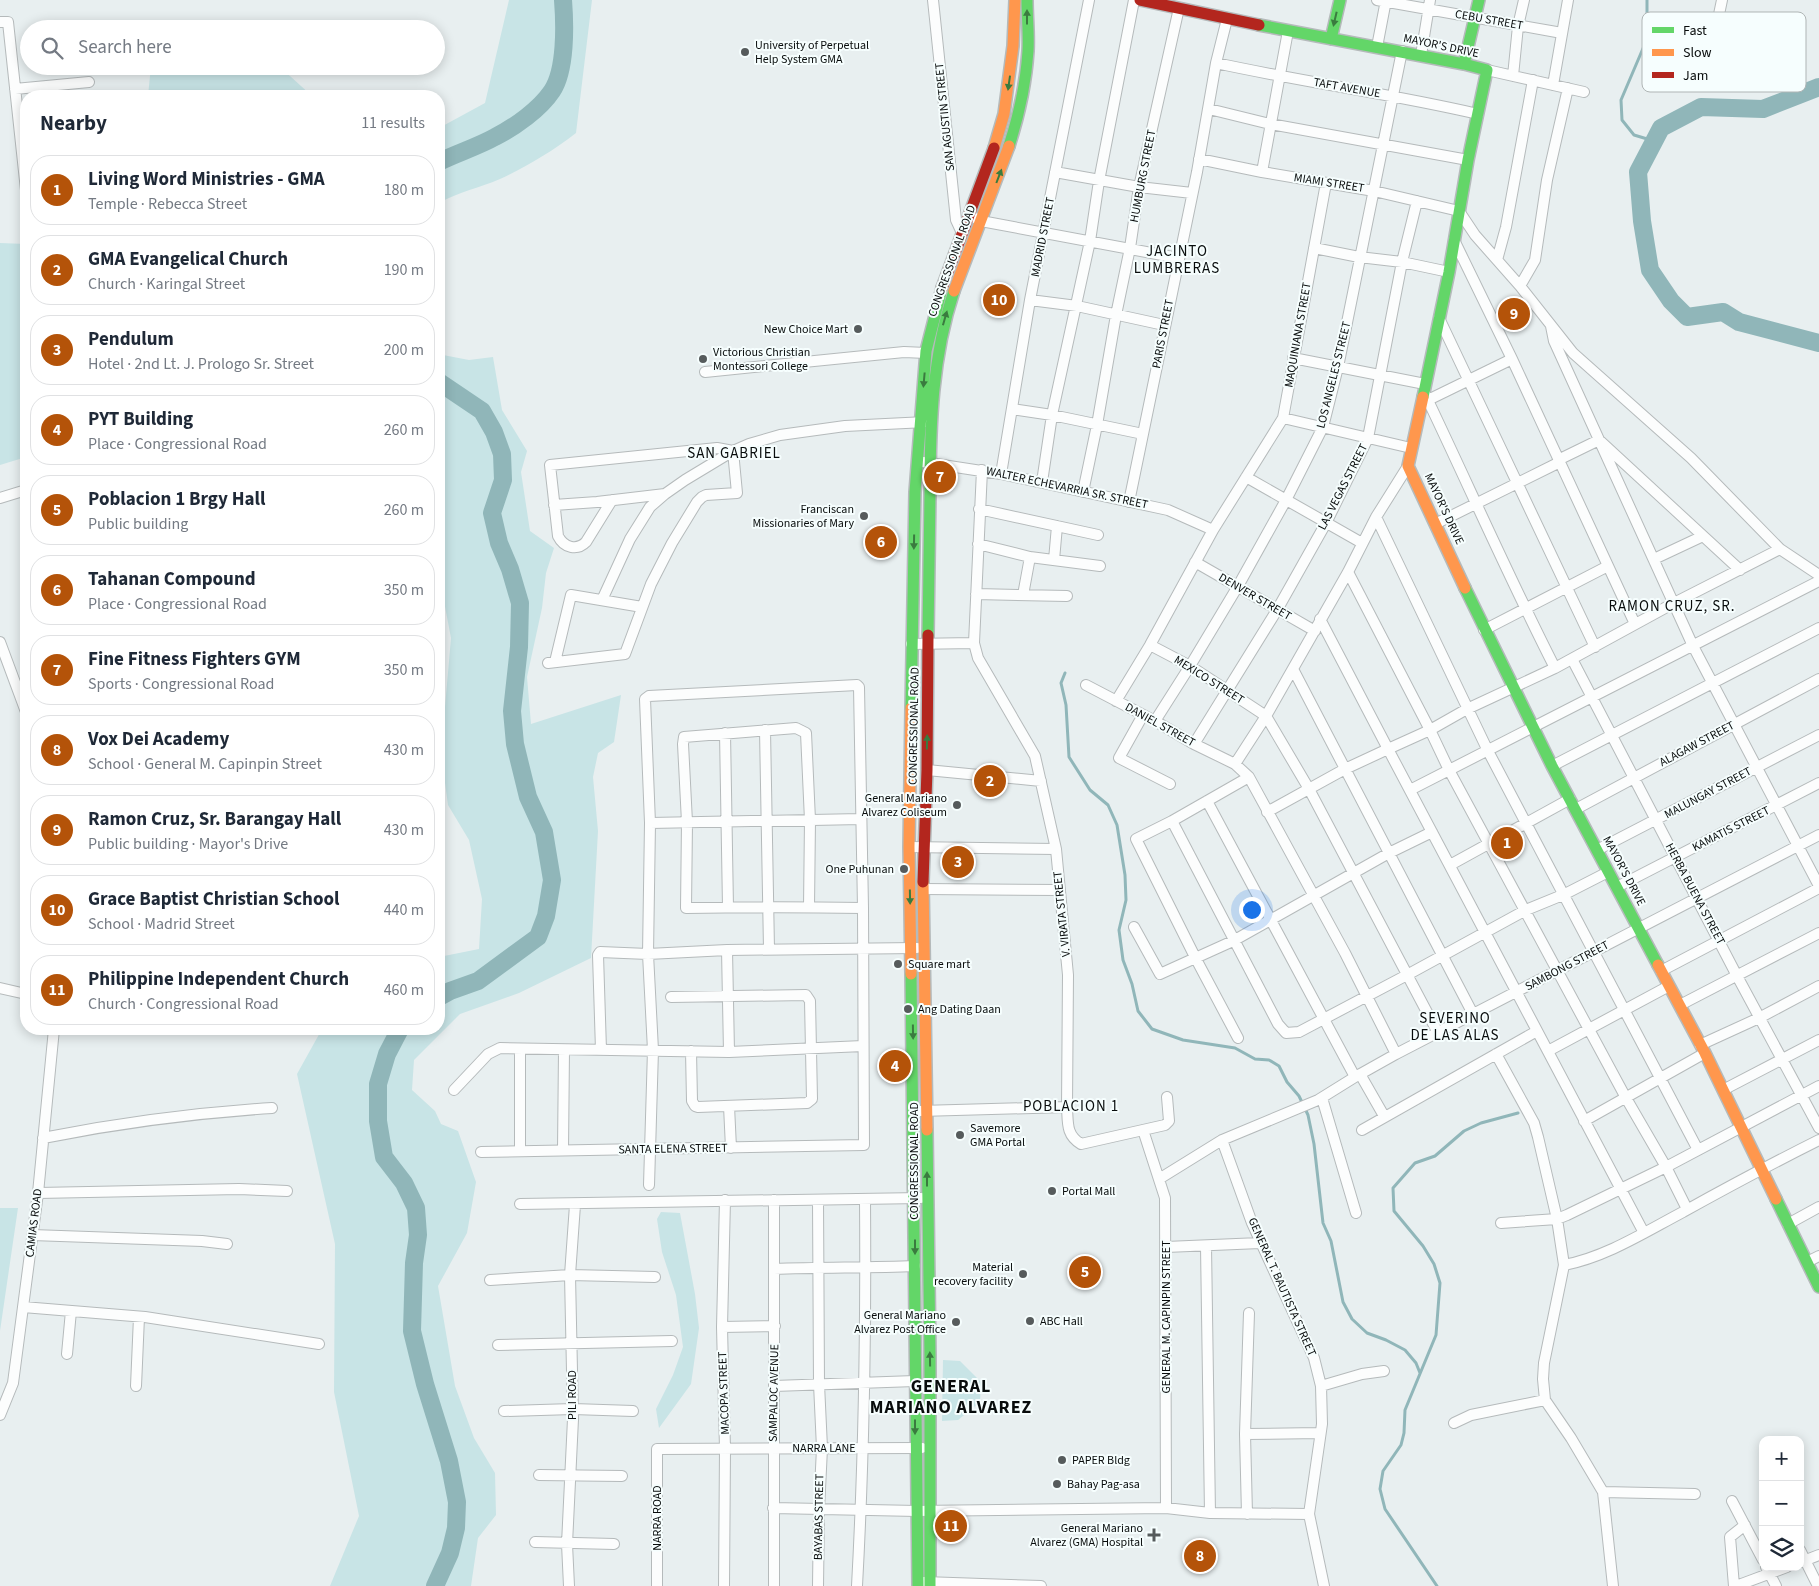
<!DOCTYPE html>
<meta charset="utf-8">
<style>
:root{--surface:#fff;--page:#f2f2f3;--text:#1f2937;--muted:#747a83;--line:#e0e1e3;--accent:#b45309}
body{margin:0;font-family:"Source Sans 3",sans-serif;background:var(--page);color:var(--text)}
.controls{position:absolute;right:15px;bottom:15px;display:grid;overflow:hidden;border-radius:10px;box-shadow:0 2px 12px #0003}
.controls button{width:45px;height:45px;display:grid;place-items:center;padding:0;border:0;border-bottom:1px solid var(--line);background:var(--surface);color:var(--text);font:25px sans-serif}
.you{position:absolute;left:1251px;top:909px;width:18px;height:18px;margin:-12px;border:4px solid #fff;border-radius:50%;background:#1a73e8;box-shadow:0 0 0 8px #1a73e833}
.badge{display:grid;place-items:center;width:32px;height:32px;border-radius:50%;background:var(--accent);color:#fff;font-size:16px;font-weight:700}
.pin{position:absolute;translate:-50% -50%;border:2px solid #fff;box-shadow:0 1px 5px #0006}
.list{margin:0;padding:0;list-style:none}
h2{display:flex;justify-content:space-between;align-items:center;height:65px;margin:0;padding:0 20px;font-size:21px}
h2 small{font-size:16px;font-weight:400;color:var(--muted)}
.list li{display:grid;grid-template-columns:32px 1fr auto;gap:15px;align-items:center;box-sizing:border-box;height:70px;margin:0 10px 10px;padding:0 10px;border:1px solid var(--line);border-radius:20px}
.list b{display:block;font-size:19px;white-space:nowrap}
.list p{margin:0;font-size:16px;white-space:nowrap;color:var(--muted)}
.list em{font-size:16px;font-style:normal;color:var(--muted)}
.icon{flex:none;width:28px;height:28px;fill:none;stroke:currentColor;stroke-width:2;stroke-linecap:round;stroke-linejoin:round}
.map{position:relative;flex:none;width:1819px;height:1586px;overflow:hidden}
.search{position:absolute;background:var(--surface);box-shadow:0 2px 12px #0003;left:20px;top:20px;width:425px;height:55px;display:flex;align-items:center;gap:12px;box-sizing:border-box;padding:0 18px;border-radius:28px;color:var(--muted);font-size:19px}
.panel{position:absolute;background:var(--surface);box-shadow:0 2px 12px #0003;left:20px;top:90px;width:425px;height:945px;border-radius:20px}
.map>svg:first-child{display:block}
.green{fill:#c8e4e6}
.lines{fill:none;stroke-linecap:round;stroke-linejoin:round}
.stream{stroke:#90b6b9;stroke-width:3}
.river{stroke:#90b6b9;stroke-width:18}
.street-casing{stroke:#b5babb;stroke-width:12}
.fast-casing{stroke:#b5babb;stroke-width:14}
.slow-casing{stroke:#b5babb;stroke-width:14}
.jam-casing{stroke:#b5babb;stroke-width:14}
.street{stroke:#fcfdfd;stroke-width:10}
.fast{stroke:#63d668;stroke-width:11}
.slow{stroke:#ff974d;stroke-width:11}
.jam{stroke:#b3261e;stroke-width:11}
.oneway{fill:#3a7b3f}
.poi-dot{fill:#565b5c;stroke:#f6fefe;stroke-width:2}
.labels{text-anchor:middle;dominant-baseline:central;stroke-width:4;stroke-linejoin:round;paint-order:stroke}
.street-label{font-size:12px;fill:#080c0c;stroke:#f6fefe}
.poi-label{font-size:12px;fill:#080c0c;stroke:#f6fefe;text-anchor:start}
.quarter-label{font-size:15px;letter-spacing:1px;fill:#080c0c;stroke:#f6fefe}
.district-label{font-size:18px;font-weight:bold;letter-spacing:1px;fill:#080c0c;stroke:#f6fefe}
.key{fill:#f6fefe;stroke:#afb5b5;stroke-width:1}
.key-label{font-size:14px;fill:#080c0c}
</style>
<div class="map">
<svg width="1819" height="1586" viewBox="0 0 1819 1586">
<rect width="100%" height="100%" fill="#e8eff0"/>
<path class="green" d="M509 0H592L576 133C553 151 526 167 500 179 479 188 458 192 439 203V128L485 103Z
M151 66H279L312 96H148Z
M0 243 26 244V457L0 465Z
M439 348 443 355 469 360 493 357 502 410 527 451 521 472 530 531 554 548 546 573 542 608 527 677 531 724 621 695 614 742 598 753 593 777 598 831 591 958 519 993 460 1014 414 1060 412 1090 435 1111 441 1124 458 1131 476 1182 467 1233 438 1286 455 1386 474 1438 495 1473 496 1515 478 1538 471 1586H330L359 1516 334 1392 335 1244 297 1074 322 1029H439V957L479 949 482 899 469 840 448 805 441 753 451 638 439 575Z
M0 1208H18L0 1331Z
M661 1212 680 1213 695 1294 699 1328 691 1384 659 1428 656 1409 673 1375 683 1347 676 1295 662 1252 657 1219Z
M943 1360 960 1361 981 1382 980 1402 958 1420 942 1421Z"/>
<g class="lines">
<path class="stream" d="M1647 0V39L1621 100 1622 120 1634 135 1654 141
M1065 673 1061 683 1066 705 1069 757 1090 790 1108 805 1117 825 1125 875 1126 900 1119 930 1123 960 1132 984 1138 1011 1152 1029 1183 1040 1235 1048 1255 1059 1269 1060 1279 1066 1287 1082 1299 1096 1308 1115 1314 1144 1323 1223 1331 1241 1343 1302 1352 1319 1367 1333 1386 1340 1405 1350 1416 1363 1420 1373
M1437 1586 1385 1509 1380 1489 1383 1471 1401 1445 1404 1433 1405 1410 1436 1335 1440 1283 1434 1264 1423 1246 1394 1211 1393 1188 1415 1163 1435 1156 1464 1131 1481 1123 1518 1113"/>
<path class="river" d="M1819 87 1763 109 1701 107 1661 128 1638 172 1642 221 1650 270 1671 301 1687 317 1723 312 1739 322 1819 343
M439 162C457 153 477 147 495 137 515 127 540 109 552 91 566 70 565 25 563 0
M439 382 482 411 494 432 502 454 503 480 492 513 499 543 510 569 520 603 519 647 512 711 515 744 528 797 544 832 552 880 546 916 538 937 478 981 450 991 439 997
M400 1029 387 1054 378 1084V1121L384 1157 404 1183 416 1208 418 1235 414 1263 412 1331 425 1384 449 1461 457 1502 456 1528 450 1553 435 1586"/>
<defs>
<path id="street" d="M933 0 956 220 962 233
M1377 0 1562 33
M0 22H8L26 190
M1377 47 1386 0
M1712 48 1722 0
M1421 55 1430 0
M1216 63C1303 82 1392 94 1478 114
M1487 70 1584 92
M1513 76 1518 26 1524 0
M1553 85 1568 0
M15 89 89 82
M1209 109 1270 124 1468 160
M1199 159 1262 172 1374 191 1459 211 1475 235 1520 286 1573 353 1691 458 1780 549 1819 575
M1055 172 1139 187 1192 193
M1262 172 1288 31
M975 218 981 221 1178 258
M1454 240 1512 359 1635 624
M1314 248 1359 257 1402 262 1449 272
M1497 260 1506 227 1533 80
M1520 286 1535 260 1547 180 1568 88
M1030 300 1077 306 1164 325
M1439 318 1595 647
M1551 326 1554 341 1693 646 1819 886
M1293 358 1425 384
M705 372 904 352 926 353
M1424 392C1468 484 1509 578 1555 668
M1428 400 1512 359
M1012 409 1052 415 1143 434
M1283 418 1411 448
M1558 460 1599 440 1740 570
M923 462 1001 474 1168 510 1213 530
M982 470 974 643 978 658 1035 756 1056 849 1068 975 1067 1107C1068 1123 1066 1135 1081 1144L1165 1125 1169 1121 1167 1097
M1001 474 1030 300 1089 0
M1246 477 1362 543
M1042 482 1052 415 1090 241 1099 181 1134 0
M1083 492 1097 425 1116 315 1130 248 1139 187 1179 8
M0 498 26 490
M1129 502 1197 172 1216 63 1227 19
M554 505 597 502 665 494
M979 509 1098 535
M1376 517 1488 751 1698 1150
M1435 524 1560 462
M978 544 1030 557 1100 566
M1654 559 1703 536
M1054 560 1057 526
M1195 562 1315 631
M1348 572 1430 730 1449 770 1626 1098 1666 1167 1687 1209
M976 594 1067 596
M1023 595 1030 557
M602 600 630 539 650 507 665 494 685 480 733 451 749 444 780 435 845 426 926 422
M1320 619 1388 749 1430 730 1467 709 1555 668 1674 603 1780 549
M1484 630 1608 566
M0 642 26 712
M911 644 974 643
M1150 645 1190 666 1266 716 1309 789 1438 1033
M1572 659 1736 974 1819 1128
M555 662 571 595 642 607
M548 663 625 654 651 584 672 543 697 502 702 497 706 495 737 493 733 451 717 448 550 465 558 536C564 548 577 551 586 542L612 500
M1293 669 1473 1014
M1086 685 1155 721 1194 744 1235 764 1249 777 1345 953 1396 1054
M1116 701 1150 645 1213 530 1283 418 1326 183
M1143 715 1119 758 1170 784
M1155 721 1190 666 1238 586 1286 500 1323 427 1338 367 1402 51
M765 730 769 949
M725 733 728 907
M1194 744 1277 610 1326 523 1368 438 1402 262 1417 201
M1235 764 1266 716 1348 572 1376 517 1408 466
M1552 766 1819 628
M927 770 1041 781
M1410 790 1819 581
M1207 801 1355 1077
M1576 809 1819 679
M1267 812 1345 769 1388 749 1644 1233
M1172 821 1278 1024 1286 1033 1299 1032 1407 975 1526 910 1565 894 1608 872
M650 823 861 819
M909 847 1056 849
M1597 850 1819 735
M1450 865 1570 799
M1617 887 1819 783
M923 889 1060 890
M809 907 810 820 806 733 796 728 684 737 683 744 687 822 686 908C745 907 804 907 863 908
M1134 927 1160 974 1233 941 1389 853 1432 832
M727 950 729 1052
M1661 971 1819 888
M0 988 26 994
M671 997 806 995 810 1001 812 1099 807 1103 698 1107 695 1106 692 1101 691 1051
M1680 1005 1819 933
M1238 1038 1196 959 1136 839 1172 821 1249 777
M1700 1045 1759 1018 1819 986
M520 1049V1150
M601 1050 598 955 600 952 648 954 727 950 917 948
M1548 1051 1669 986
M1496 1054 1534 1123 1538 1137 1557 1219 1564 1265 1544 1363 1543 1379 1545 1400 1571 1438 1603 1492 1613 1586
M1360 1074 1384 1116
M454 1090 488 1054 500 1048 729 1052 863 1046
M1723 1090 1819 1040
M1322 1098 1356 1213
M729 1106 731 1148
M920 1111 1067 1107
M1584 1121 1705 1053
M1143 1130 1165 1198 1166 1508
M1362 1130 1537 1031
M43 1138C118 1123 195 1113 272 1108
M1222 1140 1252 1223 1314 1358 1321 1386 1322 1424 1309 1514 1324 1586
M563 1150 564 1050
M481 1152 864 1145 863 908 859 687 857 685 649 696 645 699 650 823 648 954 653 1050 649 1185
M1159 1179 1222 1140 1318 1100 1355 1077 1396 1054 1819 835
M38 1193 239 1189 287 1191
M818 1200 819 1384 822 1448 819 1510 818 1586
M520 1204 921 1198
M1501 1223 1557 1219 1567 1215 1666 1167 1819 1086
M1788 1224 1819 1207
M32 1235 202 1241 227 1244
M1206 1246 1210 1513
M1166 1247 1260 1243
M1807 1262 1819 1256
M1564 1265C1606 1257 1645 1232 1683 1212 1728 1187 1773 1163 1819 1140
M774 1269C821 1267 868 1268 915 1266
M490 1280 570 1275 655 1277
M23 1307 145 1317 319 1344
M722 1327 775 1326
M498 1345 672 1341
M67 1354 71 1311
M136 1386 139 1317
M774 1386 915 1381
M1321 1386 1362 1374 1384 1371
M504 1411 573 1409 633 1411
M0 1415 13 1383 38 1193 54 1029
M1454 1423 1471 1415 1545 1400
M1245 1434 1319 1433
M539 1475 622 1476
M1603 1492 1695 1494
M1732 1501 1763 1560
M773 1508 917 1511 1166 1508 1210 1513 1309 1514
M1247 1514 1245 1434 1249 1313
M535 1542 614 1544
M1800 1550 1818 1586
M1801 1562 1819 1555
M1766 1567 1776 1586
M924 1582 1041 1586
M569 1586 567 1544 573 1419 570 1275 575 1205
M657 1586V1449L922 1448
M724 1586 725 1449 722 1327 725 1200
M774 1586V1200
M857 1586C864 1457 866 1328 865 1199
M1734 1586 1730 1537 1745 1525
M1736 1586 1787 1567"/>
<path id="fast" d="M1259 25 1464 64 1487 70 1468 160 1449 272 1423 397
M1331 39 1340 0
M1464 64 1479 0
M1009 146C1019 115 1026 83 1028 51 1029 34 1027 17 1027 0
M1465 588 1552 766 1658 965
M928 635C929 588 929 541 930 494 930 425 932 357 954 291
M911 708 915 492 926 351 942 288
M911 974 918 1586
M927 1130 930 1356V1586
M1776 1199 1819 1287"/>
<path id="slow" d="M994 148 1004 114 1013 46 1015 0
M954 291 1009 146
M1423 397 1408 466 1465 588
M911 708 909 847 911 974
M923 882 927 1130
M1658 965 1705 1053 1776 1199"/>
<path id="jam" d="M1140 0 1259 25
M942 288 994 148
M923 882 927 770 928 635"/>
</defs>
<use href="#street" class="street-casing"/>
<use href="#fast" class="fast-casing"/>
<use href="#slow" class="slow-casing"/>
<use href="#jam" class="jam-casing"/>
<use href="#street" class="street"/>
<use href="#fast" class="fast"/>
<use href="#slow" class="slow"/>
<use href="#jam" class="jam"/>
</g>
<defs><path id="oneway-solid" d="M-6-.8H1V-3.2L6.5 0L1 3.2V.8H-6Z" transform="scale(1.25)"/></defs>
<g class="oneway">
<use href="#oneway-solid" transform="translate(1027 17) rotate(-90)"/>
<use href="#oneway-solid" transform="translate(1335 19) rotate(103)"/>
<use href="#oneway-solid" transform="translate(1009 83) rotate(98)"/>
<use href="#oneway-solid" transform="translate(999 176) rotate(-69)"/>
<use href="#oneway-solid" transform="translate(945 318) rotate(-74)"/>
<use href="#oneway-solid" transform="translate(924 380) rotate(95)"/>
<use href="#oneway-solid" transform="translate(914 542) rotate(91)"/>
<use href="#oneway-solid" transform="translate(927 742) rotate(-89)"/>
<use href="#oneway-solid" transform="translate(910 897) rotate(89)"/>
<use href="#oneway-solid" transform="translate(913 1032) rotate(89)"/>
<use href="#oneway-solid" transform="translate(927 1179) rotate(-90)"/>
<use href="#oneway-solid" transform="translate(915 1247) rotate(90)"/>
<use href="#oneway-solid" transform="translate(930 1359) rotate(-91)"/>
<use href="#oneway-solid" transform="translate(915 1427) rotate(90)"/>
</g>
<g class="poi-dot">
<circle cx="745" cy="52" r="5"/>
<circle cx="858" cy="329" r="5"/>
<circle cx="703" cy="359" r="5"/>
<circle cx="864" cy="516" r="5"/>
<circle cx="957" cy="805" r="5"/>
<circle cx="904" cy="869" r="5"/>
<circle cx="898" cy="964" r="5"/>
<circle cx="908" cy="1009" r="5"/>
<circle cx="960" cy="1135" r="5"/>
<circle cx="1052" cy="1191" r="5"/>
<circle cx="1023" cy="1274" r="5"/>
<circle cx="1030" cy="1321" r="5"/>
<circle cx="956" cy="1322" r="5"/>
<circle cx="1062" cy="1460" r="5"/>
<circle cx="1057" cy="1484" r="5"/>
<path d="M1151.5 1527.5h5v5h5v5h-5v5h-5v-5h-5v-5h5z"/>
</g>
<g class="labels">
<g class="street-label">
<text transform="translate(1489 20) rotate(10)">CEBU STREET</text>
<text transform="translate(1441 46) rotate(12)">MAYOR'S DRIVE</text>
<text transform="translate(1347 88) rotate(10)">TAFT AVENUE</text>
<text transform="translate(945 117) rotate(-96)">SAN AGUSTIN STREET</text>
<text transform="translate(1143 176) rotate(-79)">HUMBURG STREET</text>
<text transform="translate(1329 183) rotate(9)">MIAMI STREET</text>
<text transform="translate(1043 237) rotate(-79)">MADRID STREET</text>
<text transform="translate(952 261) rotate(-70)">CONGRESSIONAL ROAD</text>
<text transform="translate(1163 334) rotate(-79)">PARIS STREET</text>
<text transform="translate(1298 335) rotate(-80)">MAQUINIANA STREET</text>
<text transform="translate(1334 375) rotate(-76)">LOS ANGELES STREET</text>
<text transform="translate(1343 487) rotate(-63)">LAS VEGAS STREET</text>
<text transform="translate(1067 488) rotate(12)">WALTER ECHEVARRIA SR. STREET</text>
<text transform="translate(1444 509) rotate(65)">MAYOR'S DRIVE</text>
<text transform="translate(1255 597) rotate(30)">DENVER STREET</text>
<text transform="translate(1209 680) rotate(32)">MEXICO STREET</text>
<text transform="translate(1160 725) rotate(29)">DANIEL STREET</text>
<text transform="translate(914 726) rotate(-89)">CONGRESSIONAL ROAD</text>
<text transform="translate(1697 744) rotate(-28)">ALAGAW STREET</text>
<text transform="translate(1708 793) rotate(-28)">MALUNGAY STREET</text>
<text transform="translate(1731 829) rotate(-27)">KAMATIS STREET</text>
<text transform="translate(1624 871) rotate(62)">MAYOR'S DRIVE</text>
<text transform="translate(1695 894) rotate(62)">HERBA BUENA STREET</text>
<text transform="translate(1062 914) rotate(-96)">V. VIRATA STREET</text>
<text transform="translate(1567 966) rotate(-28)">SAMBONG STREET</text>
<text transform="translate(673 1149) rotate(-1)">SANTA ELENA STREET</text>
<text transform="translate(914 1161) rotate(-90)">CONGRESSIONAL ROAD</text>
<text transform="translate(34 1223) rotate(-83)">CAMIAS ROAD</text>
<text transform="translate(1282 1287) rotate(66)">GENERAL T. BAUTISTA STREET</text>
<text transform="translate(1166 1317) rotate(-90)">GENERAL M. CAPINPIN STREET</text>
<text transform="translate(724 1393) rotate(-92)">MACOPA STREET</text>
<text transform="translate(774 1393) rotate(-89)">SAMPALOC AVENUE</text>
<text transform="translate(572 1395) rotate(-90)">PILI ROAD</text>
<text x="824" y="1448">NARRA LANE</text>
<text transform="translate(819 1517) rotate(-89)">BAYABAS STREET</text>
<text transform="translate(657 1518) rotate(-90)">NARRA ROAD</text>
</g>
<g class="poi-label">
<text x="755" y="45">University of Perpetual<tspan x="755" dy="14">Help System GMA</tspan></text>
<text x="848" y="329" text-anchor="end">New Choice Mart</text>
<text x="713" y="352">Victorious Christian<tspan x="713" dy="14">Montessori College</tspan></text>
<text x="854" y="509" text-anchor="end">Franciscan<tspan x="854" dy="14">Missionaries of Mary</tspan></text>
<text x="947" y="798" text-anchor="end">General Mariano<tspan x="947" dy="14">Alvarez Coliseum</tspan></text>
<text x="894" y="869" text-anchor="end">One Puhunan</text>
<text x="908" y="964">Square mart</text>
<text x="918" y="1009">Ang Dating Daan</text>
<text x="970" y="1128">Savemore<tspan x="970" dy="14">GMA Portal</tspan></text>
<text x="1062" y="1191">Portal Mall</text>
<text x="1013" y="1267" text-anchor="end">Material<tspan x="1013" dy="14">recovery facility</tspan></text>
<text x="946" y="1315" text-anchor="end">General Mariano<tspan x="946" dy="14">Alvarez Post Office</tspan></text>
<text x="1040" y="1321">ABC Hall</text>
<text x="1072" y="1460">PAPER Bldg</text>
<text x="1067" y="1484">Bahay Pag-asa</text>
<text x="1143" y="1528" text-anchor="end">General Mariano<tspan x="1143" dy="14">Alvarez (GMA) Hospital</tspan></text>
</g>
<g class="quarter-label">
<text x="1177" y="251">JACINTO<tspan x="1177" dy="17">LUMBRERAS</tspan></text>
<text x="734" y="453">SAN GABRIEL</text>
<text x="1672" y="606">RAMON CRUZ, SR.</text>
<text x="1455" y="1018">SEVERINO<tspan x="1455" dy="17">DE LAS ALAS</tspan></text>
<text x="1071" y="1106">POBLACION 1</text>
</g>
<g class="district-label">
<text x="951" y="1386">GENERAL<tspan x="951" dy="21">MARIANO ALVAREZ</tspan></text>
</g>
</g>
<rect x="1642" y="12" width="164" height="80" rx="8" class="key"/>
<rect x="1652" y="27" width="22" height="6" fill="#63d668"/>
<rect x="1652" y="49" width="22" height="7" fill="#ff974d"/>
<rect x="1652" y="72" width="22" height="6" fill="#b3261e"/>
<g class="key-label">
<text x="1683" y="35">Fast</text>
<text x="1683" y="57">Slow</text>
<text x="1683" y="80">Jam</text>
</g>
</svg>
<div class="controls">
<button>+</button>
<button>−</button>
<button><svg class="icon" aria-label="layers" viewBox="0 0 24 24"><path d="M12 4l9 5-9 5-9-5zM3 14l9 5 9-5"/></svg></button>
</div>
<div class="you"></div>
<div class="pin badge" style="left:1507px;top:843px">1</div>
<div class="pin badge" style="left:990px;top:781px">2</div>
<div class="pin badge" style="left:958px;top:862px">3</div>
<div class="pin badge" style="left:895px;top:1066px">4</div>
<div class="pin badge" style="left:1085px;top:1272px">5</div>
<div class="pin badge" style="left:881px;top:542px">6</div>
<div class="pin badge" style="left:940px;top:477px">7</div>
<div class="pin badge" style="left:1200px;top:1556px">8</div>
<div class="pin badge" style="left:1514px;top:314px">9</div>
<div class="pin badge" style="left:999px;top:300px">10</div>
<div class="pin badge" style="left:951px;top:1526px">11</div>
<div class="search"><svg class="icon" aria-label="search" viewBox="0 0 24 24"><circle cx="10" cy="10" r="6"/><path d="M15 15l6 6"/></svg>Search here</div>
<section class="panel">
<h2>Nearby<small>11 results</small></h2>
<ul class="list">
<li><span class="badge">1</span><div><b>Living Word Ministries - GMA</b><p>Temple · Rebecca Street</p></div><em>180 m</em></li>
<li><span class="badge">2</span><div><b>GMA Evangelical Church</b><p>Church · Karingal Street</p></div><em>190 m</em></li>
<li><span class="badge">3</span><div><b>Pendulum</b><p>Hotel · 2nd Lt. J. Prologo Sr. Street</p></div><em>200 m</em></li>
<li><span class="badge">4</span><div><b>PYT Building</b><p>Place · Congressional Road</p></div><em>260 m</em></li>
<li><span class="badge">5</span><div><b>Poblacion 1 Brgy Hall</b><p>Public building</p></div><em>260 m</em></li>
<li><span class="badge">6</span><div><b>Tahanan Compound</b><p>Place · Congressional Road</p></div><em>350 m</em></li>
<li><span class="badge">7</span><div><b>Fine Fitness Fighters GYM</b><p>Sports · Congressional Road</p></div><em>350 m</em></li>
<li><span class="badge">8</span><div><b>Vox Dei Academy</b><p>School · General M. Capinpin Street</p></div><em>430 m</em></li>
<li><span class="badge">9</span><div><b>Ramon Cruz, Sr. Barangay Hall</b><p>Public building · Mayor's Drive</p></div><em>430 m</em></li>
<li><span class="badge">10</span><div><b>Grace Baptist Christian School</b><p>School · Madrid Street</p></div><em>440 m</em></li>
<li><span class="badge">11</span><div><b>Philippine Independent Church</b><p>Church · Congressional Road</p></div><em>460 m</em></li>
</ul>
</section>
</div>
